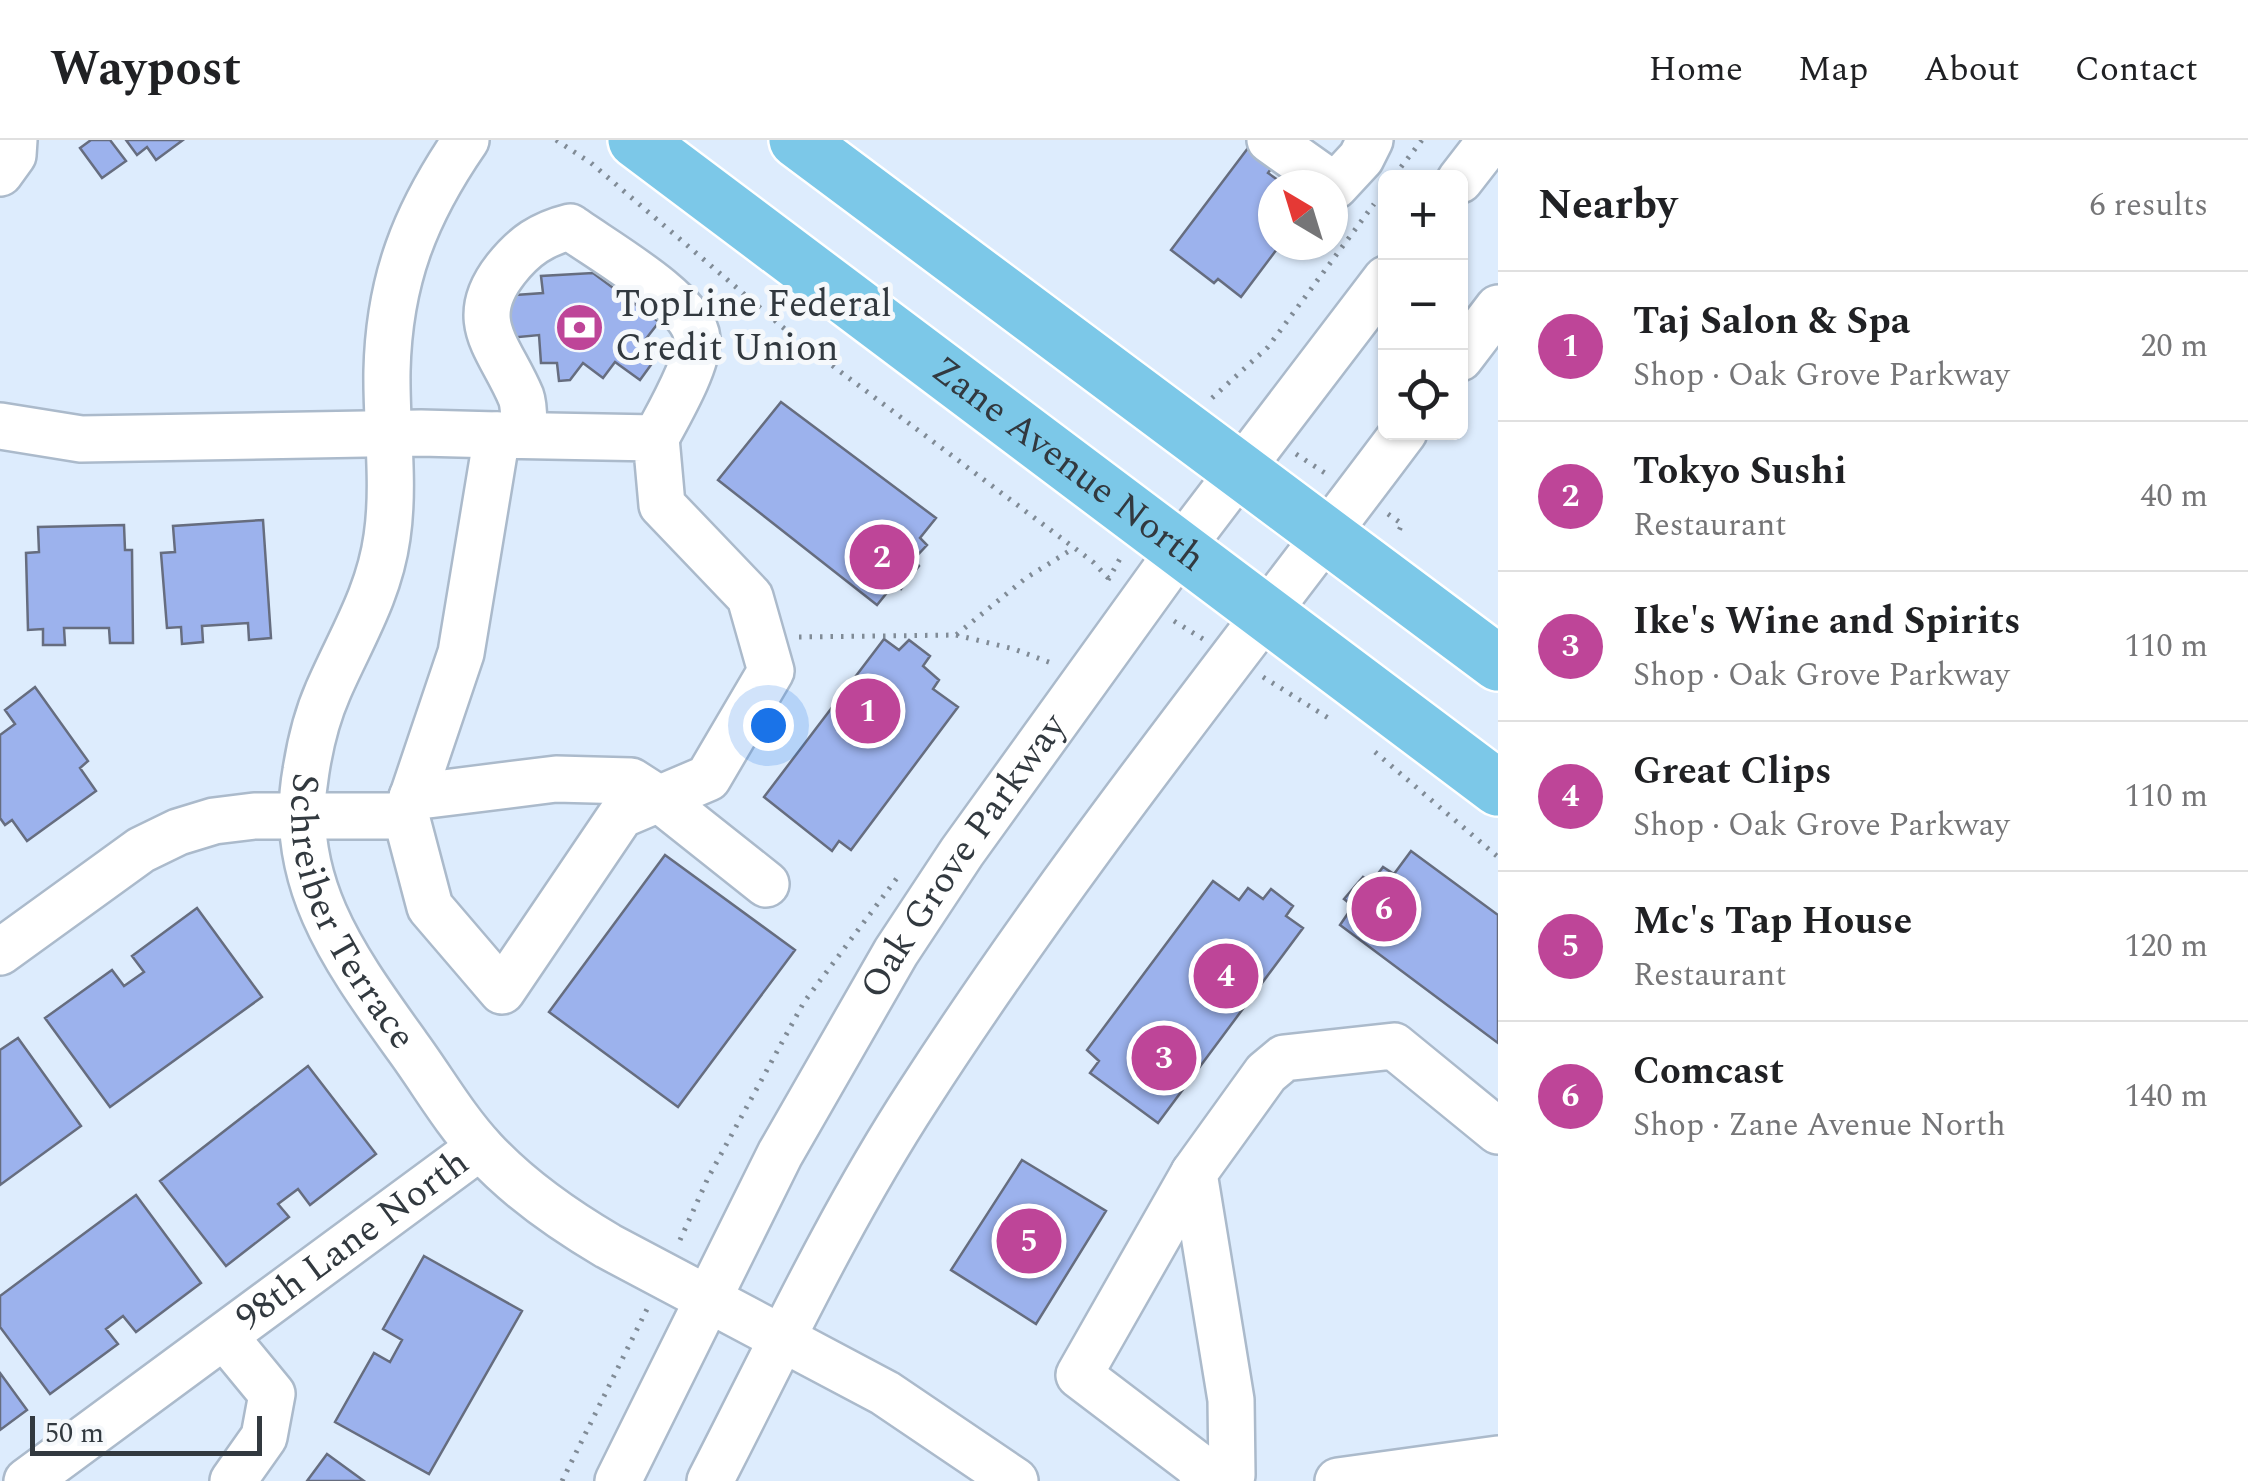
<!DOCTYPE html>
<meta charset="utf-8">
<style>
:root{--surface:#fff;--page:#f6f6f6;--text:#202124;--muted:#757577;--line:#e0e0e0;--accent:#be4598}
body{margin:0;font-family:Spectral,serif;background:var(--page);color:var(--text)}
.controls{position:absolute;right:30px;top:30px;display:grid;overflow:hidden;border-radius:15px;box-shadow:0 2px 8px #0004}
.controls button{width:90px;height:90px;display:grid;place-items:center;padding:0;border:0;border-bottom:2px solid var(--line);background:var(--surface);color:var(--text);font:50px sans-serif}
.compass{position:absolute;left:1258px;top:30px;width:90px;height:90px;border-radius:50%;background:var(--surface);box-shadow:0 2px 8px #0004;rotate:322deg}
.scale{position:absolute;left:30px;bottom:25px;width:232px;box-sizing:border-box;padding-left:10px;border:5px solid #32393f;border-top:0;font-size:28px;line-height:35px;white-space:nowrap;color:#32393f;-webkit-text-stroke:8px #f5f8fb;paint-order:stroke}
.you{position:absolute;left:768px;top:585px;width:35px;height:35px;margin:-25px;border:8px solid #fff;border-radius:50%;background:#1a73e8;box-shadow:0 0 0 15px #1a73e833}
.badge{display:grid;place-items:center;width:65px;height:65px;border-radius:50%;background:var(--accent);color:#fff;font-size:32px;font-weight:700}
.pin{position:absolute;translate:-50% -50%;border:5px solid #fff;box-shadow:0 2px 10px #0006}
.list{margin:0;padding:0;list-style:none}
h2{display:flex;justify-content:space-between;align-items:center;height:130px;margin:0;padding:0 40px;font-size:42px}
h2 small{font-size:32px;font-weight:400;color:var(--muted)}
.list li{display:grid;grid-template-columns:65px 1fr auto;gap:30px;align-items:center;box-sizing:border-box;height:150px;padding:0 40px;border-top:2px solid var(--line)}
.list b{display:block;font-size:38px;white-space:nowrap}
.list p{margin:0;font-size:32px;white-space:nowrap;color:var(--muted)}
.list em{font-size:32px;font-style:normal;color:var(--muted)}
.icon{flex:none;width:55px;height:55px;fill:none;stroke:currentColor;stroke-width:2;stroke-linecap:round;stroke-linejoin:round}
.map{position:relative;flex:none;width:1498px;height:1341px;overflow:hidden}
header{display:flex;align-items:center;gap:60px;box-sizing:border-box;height:140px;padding:0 50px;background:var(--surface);border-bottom:2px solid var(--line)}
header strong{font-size:48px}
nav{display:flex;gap:55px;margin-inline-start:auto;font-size:35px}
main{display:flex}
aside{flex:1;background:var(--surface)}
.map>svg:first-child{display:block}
.building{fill:#9cb2ed;stroke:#666d7f;stroke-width:2.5}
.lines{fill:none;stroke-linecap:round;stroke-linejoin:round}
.minor-casing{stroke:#abbacb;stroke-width:50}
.major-casing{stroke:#fff;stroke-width:60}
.path{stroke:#808b96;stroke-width:5;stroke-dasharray:2.5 8;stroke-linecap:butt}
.minor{stroke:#fff;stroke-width:45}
.major{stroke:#7cc8e8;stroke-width:55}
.labels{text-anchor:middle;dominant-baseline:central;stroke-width:10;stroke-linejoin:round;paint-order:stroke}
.poi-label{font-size:38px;fill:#32393f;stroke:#f5f8fb;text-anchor:start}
.street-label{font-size:38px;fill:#32393f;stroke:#f5f8fb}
</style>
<header>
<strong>Waypost</strong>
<nav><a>Home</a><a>Map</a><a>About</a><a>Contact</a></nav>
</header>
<main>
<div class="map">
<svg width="1498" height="1341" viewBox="0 0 1498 1341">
<rect width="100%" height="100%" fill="#ddecfd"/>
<path class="building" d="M91 0H110L126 21 102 38 80 8Z
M126 0H183L156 20 147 7 137 15Z
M1248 8 1273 26 1268 33 1285 45H1273V105H1280L1241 157 1218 139 1214 143 1171 110Z
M593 133 659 182 645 200 661 211 640 240 615 222 603 238 583 223 570 240 559 241 557 223H541L539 195 507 198 499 156 543 153 541 136Z
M781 262 936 378 920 398 927 405 914 419 919 426 901 449 894 444 877 465 718 340Z
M263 380 271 498 249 500 248 483 202 486 203 502 182 504 181 487 167 488 161 413 175 412 173 386Z
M124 385 125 410H132L133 503H110L109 488H64L65 505H43V489L28 490 26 413 39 412 38 387Z
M884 499 899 510 909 500 930 516 923 526 939 540 933 549 958 567 851 710 839 701 832 711 764 657Z
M35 547 88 621 80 628 96 651 27 701 12 680 5 685 0 678V595L15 584 5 570Z
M1411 711 1498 775V903L1340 785 1353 766 1344 759 1363 737 1371 743 1383 727 1394 734Z
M665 715 795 810 678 967 549 872Z
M1213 741 1239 760 1248 748 1263 759 1271 749 1293 766 1286 776 1303 788 1158 983 1090 933 1099 921 1087 910Z
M197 768 262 857 110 967 45 878 112 830 124 846 144 832 132 816Z
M18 898 81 986 0 1045V910Z
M308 926 376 1014 310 1065 298 1049 278 1064 289 1077 226 1126 160 1041Z
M1022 1020 1106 1071 1036 1184 951 1130Z
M136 1055 201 1143 136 1192 123 1176 106 1189 118 1204 50 1254 0 1187V1156Z
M424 1116 522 1171 429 1334 335 1282 374 1213 390 1222 402 1200 383 1189Z
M0 1233 27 1270 0 1290Z
M327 1314 364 1341H307Z"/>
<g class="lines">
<defs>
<g id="minor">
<path id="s1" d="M466 0C415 74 389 140 387 231 386 286 395 343 387 397 379 455 350 500 328 551 317 576 310 605 306 631 286 742 347 822 407 906 432 940 454 979 483 1010 519 1049 562 1079 608 1106L885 1253 1015 1341"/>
<path d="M1270 0 1335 46 1361 18 1370 0"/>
<path d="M0 33 13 15 14 0"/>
<path d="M1460 40 1491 0"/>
<path d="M1460 218 1498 168"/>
<path d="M0 286 81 299 421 293 497 295"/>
<path d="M524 295C523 283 525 268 521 257 500 207 465 181 506 129 524 106 542 94 570 87 600 109 694 162 697 198 699 223 668 275 656 298"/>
<path d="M412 657 556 639 631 641 659 659 766 744"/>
<path d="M0 812 141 710 178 692 214 681 254 676H406L461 513 497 295 656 298 662 365 750 457 771 531 708 638 621 675 502 851 430 767 406 676"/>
<path d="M1194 1033 1079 1235 1196 1324 1207 1341"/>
<path d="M225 1197 272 1254 264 1297 233 1341"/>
<path id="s2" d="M27 1341 480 1007"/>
<path id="s3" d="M618 1341 780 1014 896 812 962 712 1181 408 1386 139"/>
<path d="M710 1341C777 1211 838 1079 918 956 1066 726 1240 511 1404 292"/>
<path d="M1227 1341 1232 1335 1231 1260 1194 1033 1266 933 1284 918 1394 906 1498 991"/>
<path d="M1338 1341 1498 1319"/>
</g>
<g id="major">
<path id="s4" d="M636 0 1498 648"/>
<path d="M797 0 1498 523"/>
</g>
</defs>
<use href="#minor" class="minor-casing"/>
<use href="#major" class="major-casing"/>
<path class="path" d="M556 0 591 23 793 196 1093 422 1110 440
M1401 27 1422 0
M1212 258 1268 207 1374 64
M1296 314 1328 335
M1388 374 1402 384 1397 395
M1108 440 1122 415
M1174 481 1203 499
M956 495 1014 509 1054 524
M799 497 956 495 1026 438 1074 408
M1263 537 1330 579
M1375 612 1498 717
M680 1100 708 1038 804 862 897 738
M562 1341 647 1169"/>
<use href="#minor" class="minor"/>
<use href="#major" class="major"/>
</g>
<defs>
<symbol id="bank-disc" viewBox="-11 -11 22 22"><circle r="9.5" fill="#be4598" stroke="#f5f8fb"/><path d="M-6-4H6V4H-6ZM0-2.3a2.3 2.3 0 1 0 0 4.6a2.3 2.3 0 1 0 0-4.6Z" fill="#fff"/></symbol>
</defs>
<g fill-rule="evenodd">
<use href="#bank-disc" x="552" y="160" width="55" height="55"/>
</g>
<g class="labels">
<g class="poi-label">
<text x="615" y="165">TopLine Federal<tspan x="615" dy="44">Credit Union</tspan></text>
</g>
<g class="street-label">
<text stroke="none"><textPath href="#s4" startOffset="540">Zane Avenue North</textPath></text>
<text stroke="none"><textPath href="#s3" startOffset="715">Oak Grove Parkway</textPath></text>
<text stroke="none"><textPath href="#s1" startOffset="815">Schreiber Terrace</textPath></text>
<text stroke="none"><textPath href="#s2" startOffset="405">98th Lane North</textPath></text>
</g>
</g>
</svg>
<div class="controls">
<button>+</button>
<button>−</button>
<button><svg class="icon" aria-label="locate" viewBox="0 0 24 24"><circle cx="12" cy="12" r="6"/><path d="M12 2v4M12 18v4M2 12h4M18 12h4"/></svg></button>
</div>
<svg class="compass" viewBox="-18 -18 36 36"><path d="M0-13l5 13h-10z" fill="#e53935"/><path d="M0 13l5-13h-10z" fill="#757577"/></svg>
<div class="scale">50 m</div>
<div class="you"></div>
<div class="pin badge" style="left:868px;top:571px">1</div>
<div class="pin badge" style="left:882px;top:417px">2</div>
<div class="pin badge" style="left:1164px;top:918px">3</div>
<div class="pin badge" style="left:1226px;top:836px">4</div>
<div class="pin badge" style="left:1029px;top:1101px">5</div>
<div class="pin badge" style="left:1384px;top:769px">6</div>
</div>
<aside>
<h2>Nearby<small>6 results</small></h2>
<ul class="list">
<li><span class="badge">1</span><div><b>Taj Salon &amp; Spa</b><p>Shop · Oak Grove Parkway</p></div><em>20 m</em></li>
<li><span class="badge">2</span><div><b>Tokyo Sushi</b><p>Restaurant</p></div><em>40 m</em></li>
<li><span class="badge">3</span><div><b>Ike's Wine and Spirits</b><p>Shop · Oak Grove Parkway</p></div><em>110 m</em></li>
<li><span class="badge">4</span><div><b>Great Clips</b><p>Shop · Oak Grove Parkway</p></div><em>110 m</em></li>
<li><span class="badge">5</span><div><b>Mc's Tap House</b><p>Restaurant</p></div><em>120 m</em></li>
<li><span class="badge">6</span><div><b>Comcast</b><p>Shop · Zane Avenue North</p></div><em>140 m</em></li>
</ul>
</aside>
</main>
